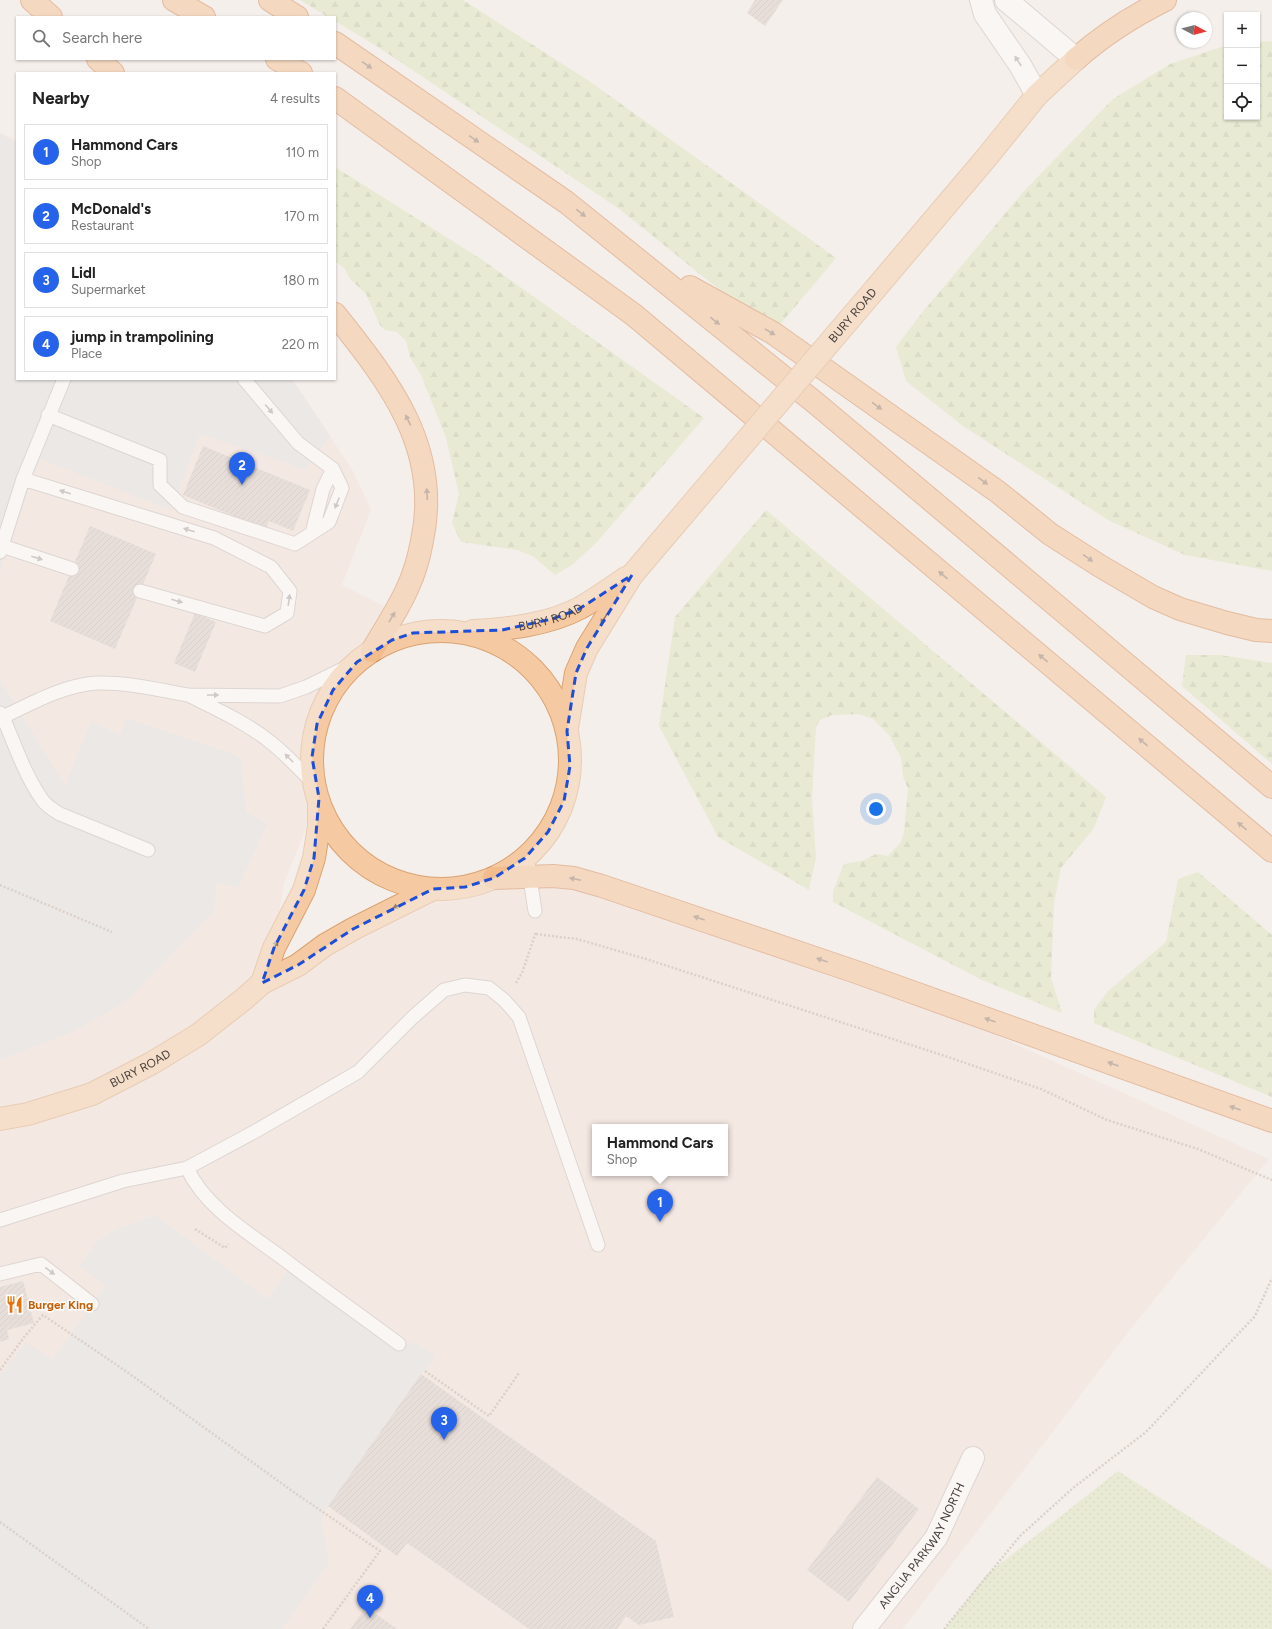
<!DOCTYPE html>
<meta charset="utf-8">
<style>
:root{--surface:#fff;--page:#f2f2f2;--text:#222;--muted:#767676;--line:#e0e0e0;--accent:#2563eb}
body{margin:0;font-family:Figtree,sans-serif;background:var(--page);color:var(--text)}
.controls{position:absolute;right:12px;top:12px;display:grid;overflow:hidden;border-radius:0px;box-shadow:0 1px 3px #0004}
.controls button{width:36px;height:36px;display:grid;place-items:center;padding:0;border:0;border-bottom:1px solid var(--line);background:var(--surface);color:var(--text);font:20px sans-serif}
.compass{position:absolute;left:1176px;top:12px;width:36px;height:36px;border-radius:50%;background:var(--surface);box-shadow:0 1px 3px #0004;rotate:97deg}
.you{position:absolute;left:876px;top:809px;width:14px;height:14px;margin:-10px;border:3px solid #fff;border-radius:50%;background:#1a73e8;box-shadow:0 0 0 6px #1a73e833}
.badge{display:grid;place-items:center;width:26px;height:26px;border-radius:50%;background:var(--accent);color:#fff;font-size:13px;font-weight:700}
.pin{position:absolute;translate:-50% -33px;filter:drop-shadow(0 1px 2px #0008)}
.pin::after{content:'';position:absolute;top:21px;width:14px;height:12px;background:inherit;clip-path:polygon(0 0,100% 0,50% 100%)}
.popup{position:absolute;left:592px;top:1124px;width:136px;height:52px;box-sizing:border-box;display:grid;place-content:center;border-radius:0px;background:var(--surface);filter:drop-shadow(0 1px 3px #0005);font-size:13px;white-space:nowrap;color:var(--muted)}
.popup b{font-size:15px;color:var(--text)}
.popup::after{content:'';position:absolute;left:50%;top:100%;margin-left:-8px;border:8px solid transparent;border-top-color:var(--surface)}
.list{margin:0;padding:0;list-style:none}
h2{display:flex;justify-content:space-between;align-items:center;height:52px;margin:0;padding:0 16px;font-size:17px}
h2 small{font-size:13px;font-weight:400;color:var(--muted)}
.list li{display:grid;grid-template-columns:26px 1fr auto;gap:12px;align-items:center;box-sizing:border-box;height:56px;margin:0 8px 8px;padding:0 8px;border:1px solid var(--line);border-radius:0px}
.list b{display:block;font-size:15px;white-space:nowrap}
.list p{margin:0;font-size:13px;white-space:nowrap;color:var(--muted)}
.list em{font-size:13px;font-style:normal;color:var(--muted)}
.icon{flex:none;width:22px;height:22px;fill:none;stroke:currentColor;stroke-width:2;stroke-linecap:round;stroke-linejoin:round}
.map{position:relative;flex:none;width:1272px;height:1629px;overflow:hidden}
.search{position:absolute;background:var(--surface);box-shadow:0 1px 3px #0004;left:16px;top:16px;width:320px;height:44px;display:flex;align-items:center;gap:10px;box-sizing:border-box;padding:0 14px;border-radius:0px;color:var(--muted);font-size:15px}
.panel{position:absolute;background:var(--surface);box-shadow:0 1px 3px #0004;left:16px;top:72px;width:320px;height:308px;border-radius:0px}
.map>svg:first-child{display:block}
.commercial{fill:#f3e1d8;fill-rule:evenodd}
.grass{fill:url(#grass-dots)}
.forest{fill:url(#forest-firs)}
.parking{fill:#e3e0df}
.building{fill:url(#building-hatch)}
.lines{fill:none;stroke-linecap:round;stroke-linejoin:round}
.service-casing{stroke:#c2b7b1;stroke-width:15}
.minor-casing{stroke:#c2b7b1;stroke-width:24}
.primary-casing{stroke:#daa373;stroke-width:24}
.trunk-casing{stroke:#d07f49;stroke-width:24}
.path{stroke:#bfada0;stroke-width:2.5;stroke-dasharray:2 2;stroke-linecap:butt}
.service{stroke:#fff;stroke-width:13}
.minor{stroke:#fff;stroke-width:22}
.primary{stroke:#f5caa2;stroke-width:22}
.trunk{stroke:#f3bc8d;stroke-width:22}
.primary-bridge-casing{stroke:#daa373;stroke-width:24;stroke-linecap:butt}
.primary-bridge{stroke:#f5caa2;stroke-width:22}
.oneway{fill:#a39e9c}
.oneway2{fill:#8c705b}
.oneway3{fill:#8d7663}
.marked{fill:none;stroke:#1d4ed8;stroke-width:3;stroke-dasharray:8 5;stroke-linejoin:round}
.labels{text-anchor:middle;dominant-baseline:central;stroke-width:3;stroke-linejoin:round;paint-order:stroke}
.street-label{font-size:12px;fill:#473e39;stroke:#fff}
.food-label{font-size:12px;font-weight:bold;fill:#c56008;stroke:#fff;text-anchor:start}
</style>
<div class="map">
<svg width="1272" height="1629" viewBox="0 0 1272 1629">
<defs>
<pattern id="grass-dots" width="8" height="8" patternUnits="userSpaceOnUse"><rect width="8" height="8" fill="#dae4b7"/><path d="M2 2h.1M6 6h.1" fill="none" stroke="#bcc59e" stroke-width="1.8" stroke-linecap="round"/></pattern>
<pattern id="forest-firs" width="22" height="20" patternUnits="userSpaceOnUse"><rect width="22" height="20" fill="#dae4b7"/><path d="M5 1l3.5 6h-7zM16 11l3.5 6h-7z" fill="#bcc59e"/></pattern>
<pattern id="building-hatch" width="6" height="6" patternUnits="userSpaceOnUse"><rect width="6" height="6" fill="#d7cbc4"/><path d="M-1 1l2-2M0 6l6-6M5 7l2-2" fill="none" stroke="#baafa9"/></pattern>
</defs>
<rect width="100%" height="100%" fill="#f4efeb"/>
<path class="commercial" d="M0 133 17 140V379H292L352 469 371 510 342 585 396 612 372 651 357 662 317 724 312 757 314 778 305 831 284 883 274 948 262 983 433 889 465 887 494 878 530 876 859 973 1269 1159 1133 1326 903 1629H0ZM595 1127H725V1173H595Z"/>
<path class="grass" d="M1118 1471 1272 1570V1629H945L986 1575Z"/>
<path class="forest" d="M300 0H463L589 81 836 258 773 333 618 208 378 47 335 21V17H328Z
M1272 41V571L1185 555 1108 520 963 426 906 381 896 347 921 314 1025 190 1113 99 1170 64 1227 45V117H1257V42Z
M335 167 481 259 704 418 596 543 572 565 555 575 534 557 518 550 461 542 452 523 459 494 446 438 421 375 410 357 406 341 397 332 385 330 380 325 366 294 351 280 345 269 335 261Z
M766 510 1106 797 1094 828 1061 868 1054 903 1051 978 1062 1013 982 980 833 902V891L844 864 862 861 876 854 888 856 901 842 904 832 908 789 903 776 901 758 889 735 873 719 859 714 832 715 820 720 816 727 812 799 816 858 809 890 718 837 659 726 675 617Z
M1186 655H1220L1272 663V764L1182 686Z
M1198 872 1272 935V1097L1094 1023V1010L1108 991 1166 942 1178 879Z"/>
<path class="parking" d="M0 134 17 143V379H292L330 436 306 470 200 434 171 510 40 459 0 572Z
M0 680 65 785 91 721 120 735 126 718 228 752 241 759 246 812 267 824 238 888 217 882 214 911 127 1001 74 1031 0 1060Z
M155 1215 268 1299 291 1265 399 1344 417 1343 435 1356 425 1371 421 1374 328 1506 321 1519 329 1563 282 1629H0V1375L26 1342 53 1359 105 1286 79 1266 97 1242 116 1229Z"/>
<path class="building" d="M755 0H783L765 26 747 13Z
M203 446 310 490 293 531 269 521 265 529 183 495Z
M90 526 156 554 115 649 50 621Z
M195 613 216 622 195 672 174 663Z
M23 1281 34 1323 7 1330 9 1339 0 1342V1287Z
M421 1374 656 1541 674 1617 639 1625 626 1616 617 1629H529L407 1543 397 1556 328 1506Z
M877 1477 919 1509 849 1602 807 1570Z
M366 1607 397 1629H350Z"/>
<g class="lines">
<defs>
<path id="service" d="M48 415 160 460V485L183 507 295 544 329 522 342 488 333 469 298 443 244 379
M23 479 214 538 271 567 290 591 287 613 265 626 140 591
M312 533 323 489 333 469
M2 546 72 569
M0 552 23 479 64 379
M0 713 3 717C32 703 64 685 97 683 127 682 159 690 188 695
M0 719 3 717C14 743 25 775 41 798 45 805 53 810 60 814L148 850
M316 786C301 771 286 754 269 741 245 722 216 709 188 695L280 696 306 687 357 662
M525 858 528 865 535 911
M187 1168C205 1207 247 1232 281 1257 320 1287 360 1315 399 1344
M0 1220 123 1181 187 1168 254 1132 358 1072 413 1017 444 990 465 985 489 988 504 1000 519 1017 598 1245
M0 1274 41 1264 92 1304"/>
<g id="minor">
<path d="M981 0 985 14 1020 65 1037 95"/>
<path d="M1006 0 1076 59"/>
<path id="s1" d="M864 1629 936 1538 973 1458"/>
</g>
<g id="primary">
<path d="M876 288 987 157 1037 95 1076 59"/>
<path id="s2" d="M473 631C508 629 548 625 580 608 596 599 611 588 626 578"/>
<circle cx="441" cy="760" r="129"/>
<path d="M567 728 576 673 587 648 632 575 683 515"/>
<path d="M262 983 274 948 304 890 314 858 319 826V804"/>
<path id="s3" d="M0 1119 28 1114 92 1094 152 1063 198 1035 244 999 262 983 298 965 325 945 353 929 433 889"/>
</g>
<path id="trunk" d="M32 0 51 17
M174 0 204 17
M270 0 297 17
M335 43 566 202 818 405 1272 787
M98 59 113 73
M277 59 301 73
M1076 59C1103 35 1133 16 1165 0
M335 98 634 315 1272 851
M690 287 773 333 998 492 1050 534 1100 566 1153 597 1180 609 1227 623 1256 630 1272 631
M335 314C389 382 442 448 422 541 419 557 415 572 408 587 398 610 384 630 372 651
M494 878 553 876 574 878 602 886 859 973 1272 1121"/>
</defs>
<use href="#service" class="service-casing"/>
<use href="#minor" class="minor-casing"/>
<use href="#primary" class="primary-casing"/>
<use href="#trunk" class="trunk-casing"/>
<path class="path" d="M0 885 112 932
M536 934 577 939 646 959 945 1056 1041 1089 1107 1120 1198 1149 1272 1180
M516 983 522 973 536 932
M195 1229 225 1248 228 1244
M0 1370 25 1336 43 1315 127 1372 295 1493 380 1551 323 1629
M425 1371 489 1416 519 1373
M0 1522 149 1629
M944 1629 1020 1536 1073 1488 1146 1432 1255 1316 1272 1278"/>
<use href="#service" class="service"/>
<use href="#minor" class="minor"/>
<use href="#primary" class="primary"/>
<use href="#trunk" class="trunk"/>
<defs>
<g id="primary-bridge">
<path id="s4" d="M683 515 876 288"/>
</g>
</defs>
<use href="#primary-bridge" class="primary-bridge-casing"/>
<use href="#primary-bridge" class="primary-bridge"/>
</g>
<defs><path id="oneway-solid" d="M-6-.8H1V-3.2L6.5 0L1 3.2V.8H-6Z"/></defs>
<g class="oneway">
<use href="#oneway-solid" transform="translate(1018 61) rotate(-123)"/>
<use href="#oneway-solid" transform="translate(269 409) rotate(50)"/>
<use href="#oneway-solid" transform="translate(65 492) rotate(-163)"/>
<use href="#oneway-solid" transform="translate(337 503) rotate(112)"/>
<use href="#oneway-solid" transform="translate(189 530) rotate(-163)"/>
<use href="#oneway-solid" transform="translate(37 558) rotate(18)"/>
<use href="#oneway-solid" transform="translate(289 600) rotate(-82)"/>
<use href="#oneway-solid" transform="translate(177 601) rotate(16)"/>
<use href="#oneway-solid" transform="translate(213 695)"/>
<use href="#oneway-solid" transform="translate(289 758) rotate(-135)"/>
<use href="#oneway-solid" transform="translate(50 1271) rotate(38)"/>
</g>
<g class="oneway2">
<use href="#oneway-solid" transform="translate(367 65) rotate(35)"/>
<use href="#oneway-solid" transform="translate(474 139) rotate(34)"/>
<use href="#oneway-solid" transform="translate(581 213) rotate(38)"/>
<use href="#oneway-solid" transform="translate(715 321) rotate(39)"/>
<use href="#oneway-solid" transform="translate(770 332) rotate(31)"/>
<use href="#oneway-solid" transform="translate(877 406) rotate(36)"/>
<use href="#oneway-solid" transform="translate(408 420) rotate(-116)"/>
<use href="#oneway-solid" transform="translate(983 481) rotate(36)"/>
<use href="#oneway-solid" transform="translate(427 494) rotate(-93)"/>
<use href="#oneway-solid" transform="translate(1088 558) rotate(35)"/>
<use href="#oneway-solid" transform="translate(943 575) rotate(-140)"/>
<use href="#oneway-solid" transform="translate(392 617) rotate(-59)"/>
<use href="#oneway-solid" transform="translate(1043 658) rotate(-140)"/>
<use href="#oneway-solid" transform="translate(1143 742) rotate(-140)"/>
<use href="#oneway-solid" transform="translate(1242 826) rotate(-140)"/>
<use href="#oneway-solid" transform="translate(575 879) rotate(-168)"/>
<use href="#oneway-solid" transform="translate(699 918) rotate(-161)"/>
<use href="#oneway-solid" transform="translate(822 960) rotate(-161)"/>
<use href="#oneway-solid" transform="translate(990 1020) rotate(-160)"/>
<use href="#oneway-solid" transform="translate(1113 1064) rotate(-160)"/>
<use href="#oneway-solid" transform="translate(1235 1108) rotate(-160)"/>
</g>
<g class="oneway3">
<use href="#oneway-solid" transform="translate(604 619) rotate(121)"/>
<use href="#oneway-solid" transform="translate(398 906) rotate(154)"/>
<use href="#oneway-solid" transform="translate(275 946) rotate(-65)"/>
</g>
<path d="M0 0H1272V1629H0ZM632 575 587 648 576 673 567 731 570 766 564 801 548 832 525 858 494 878 465 887 433 889 353 929 298 965 262 983 274 948 304 890 314 858 319 798 312 757 317 724 333 690 357 662 392 640 413 633 502 630 552 619 579 609Z" fill="#f4efeb" fill-opacity=".55" fill-rule="evenodd"/>
<path class="marked" d="M632 575 587 648 576 673 567 731 570 766 564 801 548 832 525 858 494 878 465 887 433 889 353 929 298 965 262 983 274 948 304 890 314 858 319 798 312 757 317 724 333 690 357 662 392 640 413 633 502 630 552 619 579 609Z"/>
<defs>
<symbol id="restaurant-bare" viewBox="-9 -9 18 18"><path d="M-5-6h1v4h1v-4h1v4h1v-4h1v5L-1.5 .5V6h-2V.5L-5-1ZM5-6V6H3V1.5H1.5Q1.5-4 5-6Z" fill="#e8710a" stroke="#fff" stroke-width="2.5" paint-order="stroke"/></symbol>
</defs>
<g fill-rule="evenodd">
<use href="#restaurant-bare" x="2" y="1292" width="25" height="25"/>
</g>
<g class="labels">
<g class="street-label">
<text stroke="none"><textPath href="#s4" startOffset="262">BURY ROAD</textPath></text>
<text stroke="none"><textPath href="#s2" startOffset="79">BURY ROAD</textPath></text>
<text stroke="none"><textPath href="#s3" startOffset="150">BURY ROAD</textPath></text>
<text stroke="none"><textPath href="#s1" startOffset="102">ANGLIA PARKWAY NORTH</textPath></text>
</g>
<g class="food-label">
<text x="28" y="1305">Burger King</text>
</g>
</g>
</svg>
<div class="controls">
<button>+</button>
<button>−</button>
<button><svg class="icon" aria-label="locate" viewBox="0 0 24 24"><circle cx="12" cy="12" r="6"/><path d="M12 2v4M12 18v4M2 12h4M18 12h4"/></svg></button>
</div>
<svg class="compass" viewBox="-18 -18 36 36"><path d="M0-13l5 13h-10z" fill="#e53935"/><path d="M0 13l5-13h-10z" fill="#767676"/></svg>
<div class="you"></div>
<div class="pin badge" style="left:660px;top:1222px">1</div>
<div class="popup"><b>Hammond Cars</b>Shop</div>
<div class="pin badge" style="left:242px;top:485px">2</div>
<div class="pin badge" style="left:444px;top:1440px">3</div>
<div class="pin badge" style="left:370px;top:1618px">4</div>
<div class="search"><svg class="icon" aria-label="search" viewBox="0 0 24 24"><circle cx="10" cy="10" r="6"/><path d="M15 15l6 6"/></svg>Search here</div>
<section class="panel">
<h2>Nearby<small>4 results</small></h2>
<ul class="list">
<li><span class="badge">1</span><div><b>Hammond Cars</b><p>Shop</p></div><em>110 m</em></li>
<li><span class="badge">2</span><div><b>McDonald's</b><p>Restaurant</p></div><em>170 m</em></li>
<li><span class="badge">3</span><div><b>Lidl</b><p>Supermarket</p></div><em>180 m</em></li>
<li><span class="badge">4</span><div><b>jump in trampolining</b><p>Place</p></div><em>220 m</em></li>
</ul>
</section>
</div>
